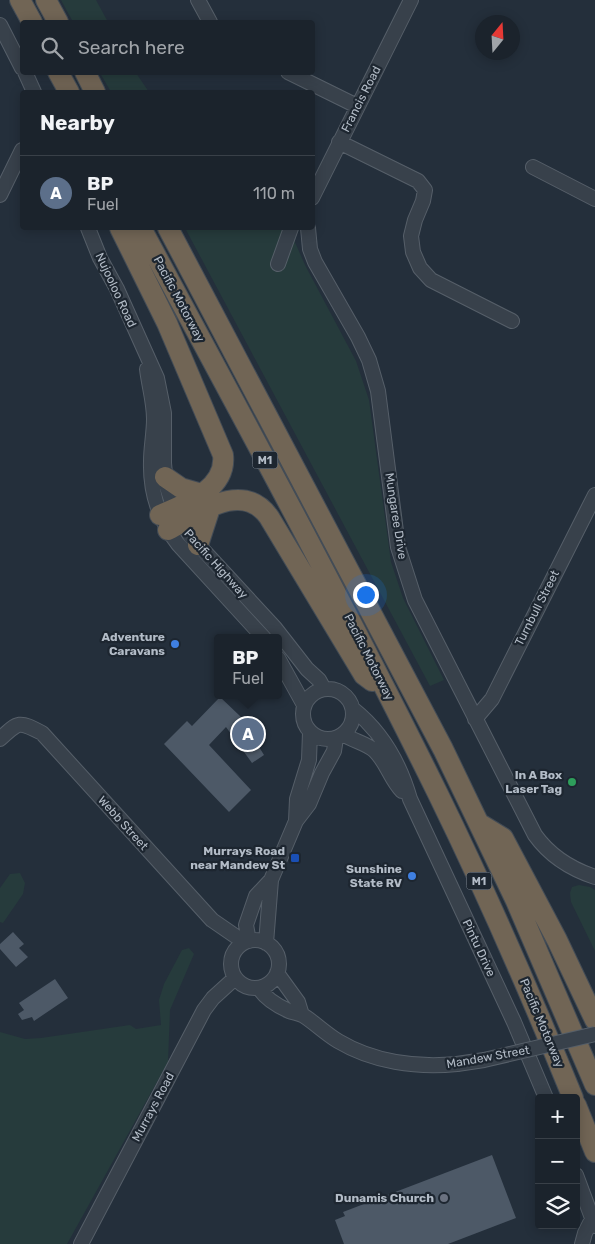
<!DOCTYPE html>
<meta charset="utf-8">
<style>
:root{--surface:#1b232c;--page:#242b34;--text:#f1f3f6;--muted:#a0a4a9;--line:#394048;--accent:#8db9f2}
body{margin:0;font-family:Rubik,sans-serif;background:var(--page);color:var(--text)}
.controls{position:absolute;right:15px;bottom:15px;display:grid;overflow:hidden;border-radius:5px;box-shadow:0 2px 12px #0003}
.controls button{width:45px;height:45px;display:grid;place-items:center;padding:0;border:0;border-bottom:1px solid var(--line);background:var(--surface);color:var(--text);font:25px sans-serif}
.compass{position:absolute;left:475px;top:15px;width:45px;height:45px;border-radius:50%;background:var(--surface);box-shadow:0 2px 12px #0003;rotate:18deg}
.you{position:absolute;left:365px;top:594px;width:18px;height:18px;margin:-12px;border:4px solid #fff;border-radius:50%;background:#1a73e8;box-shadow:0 0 0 8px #1a73e833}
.badge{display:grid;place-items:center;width:32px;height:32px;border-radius:50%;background:var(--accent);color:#fff;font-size:16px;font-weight:700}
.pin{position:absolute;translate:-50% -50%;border:2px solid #fff;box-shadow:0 1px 5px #0006}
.popup{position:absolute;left:214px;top:634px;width:68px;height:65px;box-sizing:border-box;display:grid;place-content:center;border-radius:5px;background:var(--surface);filter:drop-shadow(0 1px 4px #0005);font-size:16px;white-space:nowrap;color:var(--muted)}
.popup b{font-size:19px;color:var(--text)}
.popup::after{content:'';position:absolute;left:50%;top:100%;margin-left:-10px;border:10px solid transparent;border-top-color:var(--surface)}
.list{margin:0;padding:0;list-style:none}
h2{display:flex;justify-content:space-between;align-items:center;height:65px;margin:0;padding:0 20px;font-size:21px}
h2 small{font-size:16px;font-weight:400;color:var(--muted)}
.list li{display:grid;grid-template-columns:32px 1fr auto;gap:15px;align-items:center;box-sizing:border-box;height:75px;padding:0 20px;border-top:1px solid var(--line)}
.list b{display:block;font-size:19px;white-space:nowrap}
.list p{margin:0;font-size:16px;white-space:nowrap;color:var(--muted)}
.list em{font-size:16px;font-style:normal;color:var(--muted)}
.icon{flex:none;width:28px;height:28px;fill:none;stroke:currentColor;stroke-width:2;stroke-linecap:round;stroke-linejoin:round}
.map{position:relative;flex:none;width:595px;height:1244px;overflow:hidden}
.search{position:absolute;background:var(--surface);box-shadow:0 2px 12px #0003;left:20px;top:20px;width:295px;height:55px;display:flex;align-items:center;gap:12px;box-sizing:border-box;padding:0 18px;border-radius:5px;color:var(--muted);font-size:19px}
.panel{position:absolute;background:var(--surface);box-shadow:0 2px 12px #0003;left:20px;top:90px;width:295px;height:140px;border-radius:5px}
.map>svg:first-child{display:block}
.green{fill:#263b3c}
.building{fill:#4d5967}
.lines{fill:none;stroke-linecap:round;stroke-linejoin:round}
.minor-casing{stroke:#565f69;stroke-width:16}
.highway-casing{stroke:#434c56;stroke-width:22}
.minor{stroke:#38414b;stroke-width:14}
.highway{stroke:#716555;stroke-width:20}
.minor-bridge-casing{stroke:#565f69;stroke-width:16;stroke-linecap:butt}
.minor-bridge{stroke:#38414b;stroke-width:14}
.shop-dot{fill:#3f7fe0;stroke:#1d2630;stroke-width:2}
.leisure-dot{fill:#2e9e5b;stroke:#1d2630;stroke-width:2}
.transit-dot{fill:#1a4fb4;stroke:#1d2630;stroke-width:2}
.worship-dot{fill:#6b7280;stroke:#1d2630;stroke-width:2}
.labels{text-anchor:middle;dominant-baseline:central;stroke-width:4.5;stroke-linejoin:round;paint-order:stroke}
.shield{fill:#1d2630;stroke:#868f9a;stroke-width:1}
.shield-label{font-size:11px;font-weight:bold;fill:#b3bcc7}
.street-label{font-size:12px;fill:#b3bcc7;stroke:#1d2630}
.poi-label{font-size:12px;font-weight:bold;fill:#b3bcc7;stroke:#1d2630;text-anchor:end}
</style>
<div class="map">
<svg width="595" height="1244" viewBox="0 0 595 1244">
<rect width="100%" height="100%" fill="#242f3b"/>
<path class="green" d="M61 0H96L108 22H73Z
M100 73H136L149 92H111Z
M185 228H283L294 240 305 265 356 361 369 400 391 562 403 598 444 680 430 686Z
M20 873 25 883 23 894 3 923 0 922V888L10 874Z
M579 885 590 887 595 890V951L571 902 570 893 572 887Z
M189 948 194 954 170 1010 168 1062 67 1244H0V1032L25 1039 41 1038 130 1025 136 1029 161 1025 159 1000 164 984 182 950Z"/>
<path class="building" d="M220 697 240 716 264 755 252 763 226 727 209 745 251 790 229 812 164 744 187 721 192 726Z
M13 932 24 944 19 948 28 957 16 967 0 949V944Z
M55 979 68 998 34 1021 32 1017 22 1020 18 1014 24 1010 19 1003Z
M492 1155 516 1218 448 1244H344L335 1220 345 1216 343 1212Z"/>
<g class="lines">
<defs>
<path id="minor" d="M198 0 210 22
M0 25 22 68
M25 72 34 92
M288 72 357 106
M339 142 418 181 425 190 423 201 415 220 411 236 413 252 420 268 431 280 512 321
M533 167 595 199
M0 195 22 150
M312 198 411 0
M88 228 100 258 117 289 157 378 164 413V463L166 484 174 509 191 537 275 628 307 669 319 680 324 689
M308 228 310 249 315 262 358 337 369 360 378 391 398 547 415 600 535 835C550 856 571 869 595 877
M278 264 291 228
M147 369C149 386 154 402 154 419 154 433 151 447 151 461 150 492 159 520 178 544L264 638
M278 658 304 705
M303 714a25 25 0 1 1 50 0a25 25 0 1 1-50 0Z
M353 709C382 732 400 764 410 799L514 1022 546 1098
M475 719 492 699 595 495
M343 734C353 741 366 743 375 751 387 763 391 780 402 791
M0 739C19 721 19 721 42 733L212 920 244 942
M296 821 297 799 309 760 310 732
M231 964a24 24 0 1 1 48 0a24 24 0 1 1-48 0Z
M249 941 246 925 256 896 271 880 296 821 309 804 322 773 334 751 336 738
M266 943 271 880
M277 973 298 1002 302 1015
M259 988C265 998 278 1006 289 1011 294 1013 299 1013 304 1016 315 1023 325 1033 338 1041 373 1062 416 1068 457 1064
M576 1175 595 1226
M81 1244 204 1010 213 998 235 978
M582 1244 585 1233 592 1219"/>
<path id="highway" d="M20 0 32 22
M46 0 58 22
M58 72 69 92
M85 72 95 92
M120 228 167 323 223 455C227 489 186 504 160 515
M141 228C242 416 344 603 438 794 487 894 531 995 573 1098
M168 228 443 749 516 901 595 1085
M165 477 181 488 202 494
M168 530C198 514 242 479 269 517L364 675 372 681
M198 545 210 508
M480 824 503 838 557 940 595 1020
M576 1105 595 1152"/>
</defs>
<use href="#minor" class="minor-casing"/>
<use href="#highway" class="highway-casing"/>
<use href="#minor" class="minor"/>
<use href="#highway" class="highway"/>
<defs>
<path id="minor-bridge" d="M457 1064 484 1060 595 1034"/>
</defs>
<use href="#minor-bridge" class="minor-bridge-casing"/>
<use href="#minor-bridge" class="minor-bridge"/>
</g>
<g class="shop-dot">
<circle cx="175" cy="644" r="5"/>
<circle cx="412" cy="876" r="5"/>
</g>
<circle class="leisure-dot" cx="572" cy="782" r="5"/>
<rect class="transit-dot" x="290" y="853" width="10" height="10" rx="2.5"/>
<circle class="worship-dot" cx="444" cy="1198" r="5"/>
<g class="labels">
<g class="shield">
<rect x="252.5" y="451.5" width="25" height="17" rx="4"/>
<rect x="466.5" y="872.5" width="25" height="17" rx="4"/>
</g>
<g class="shield-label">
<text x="265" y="460">M1</text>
<text x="479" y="881">M1</text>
</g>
<g class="street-label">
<text transform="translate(361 99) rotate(-63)">Francis Road</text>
<text transform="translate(116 290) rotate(65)">Nujooloo Road</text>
<text transform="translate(179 299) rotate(62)">Pacific Motorway</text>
<text transform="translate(396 516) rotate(81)">Mungaree Drive</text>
<text transform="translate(216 564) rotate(48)">Pacific Highway</text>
<text transform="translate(537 608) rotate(-63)">Turnbull Street</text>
<text transform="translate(369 657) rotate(63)">Pacific Motorway</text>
<text transform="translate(123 823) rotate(48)">Webb Street</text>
<text transform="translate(479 948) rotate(65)">Pintu Drive</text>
<text transform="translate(542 1023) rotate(67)">Pacific Motorway</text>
<text transform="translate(488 1057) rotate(-10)">Mandew Street</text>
<text transform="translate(153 1107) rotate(-62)">Murrays Road</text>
</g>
<g class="poi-label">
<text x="165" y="637">Adventure<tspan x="165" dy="14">Caravans</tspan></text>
<text x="562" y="775">In A Box<tspan x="562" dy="14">Laser Tag</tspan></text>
<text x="285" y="851">Murrays Road<tspan x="285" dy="14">near Mandew St</tspan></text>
<text x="402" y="869">Sunshine<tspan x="402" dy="14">State RV</tspan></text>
<text x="434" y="1198">Dunamis Church</text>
</g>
</g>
</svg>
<div class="controls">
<button>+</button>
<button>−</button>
<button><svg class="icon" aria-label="layers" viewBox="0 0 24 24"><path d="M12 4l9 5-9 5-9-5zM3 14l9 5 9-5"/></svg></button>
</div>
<svg class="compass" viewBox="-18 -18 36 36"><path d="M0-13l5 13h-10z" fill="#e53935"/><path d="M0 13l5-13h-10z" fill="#a0a4a9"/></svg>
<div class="you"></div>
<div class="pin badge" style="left:248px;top:734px;background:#5c6f8a">A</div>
<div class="popup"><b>BP</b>Fuel</div>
<div class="search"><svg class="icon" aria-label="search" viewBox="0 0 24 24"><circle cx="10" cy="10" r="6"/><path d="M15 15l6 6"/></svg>Search here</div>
<section class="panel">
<h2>Nearby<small></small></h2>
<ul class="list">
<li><span class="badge" style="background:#5c6f8a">A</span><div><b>BP</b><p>Fuel</p></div><em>110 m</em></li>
</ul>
</section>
</div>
